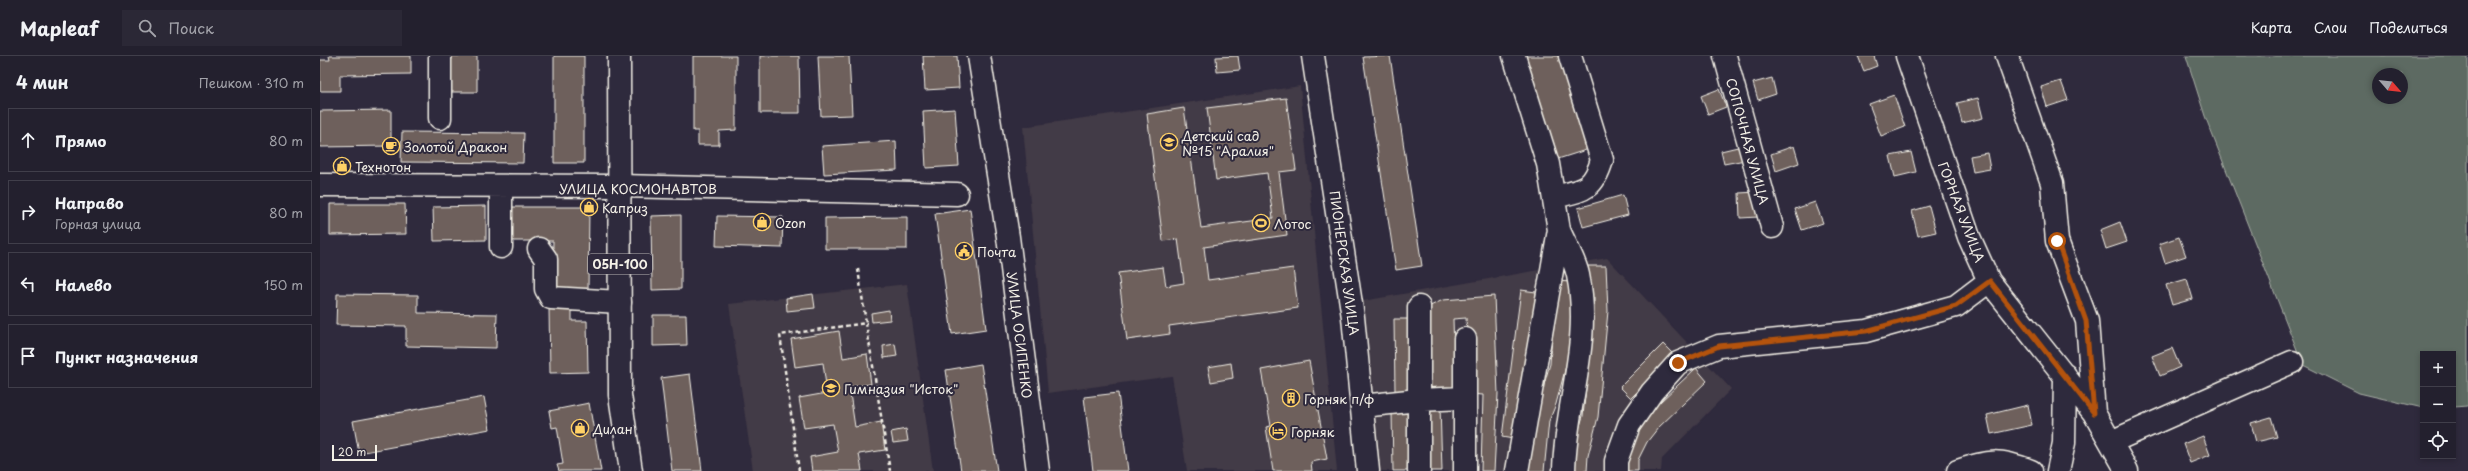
<!DOCTYPE html>
<html lang="ru">
<meta charset="utf-8">
<style>
:root{--surface:#23202e;--page:#2b2836;--text:#f1f3f6;--muted:#a3a3aa;--line:#403e4a}
body{margin:0;font-family:"Playpen Sans",sans-serif;background:var(--page);color:var(--text)}
.controls{position:absolute;right:12px;bottom:12px;display:grid;overflow:hidden;border-radius:0px;box-shadow:0 2px 6px #0003}
.controls button{width:36px;height:36px;display:grid;place-items:center;padding:0;border:0;border-bottom:1px solid var(--line);background:var(--surface);color:var(--text);font:20px sans-serif}
.compass{position:absolute;left:2052px;top:12px;width:36px;height:36px;border-radius:50%;background:var(--surface);box-shadow:0 2px 6px #0003;rotate:118deg}
.scale{position:absolute;left:12px;bottom:10px;width:45px;box-sizing:border-box;padding-left:4px;border:2px solid #f4f1e8;border-top:0;font-size:11px;line-height:14px;white-space:nowrap;color:#f4f1e8;-webkit-text-stroke:3px #2f2a3d;paint-order:stroke}
.stop{position:absolute;width:12px;height:12px;margin:-9px;border:3px solid #b45309;border-radius:50%;background:#fff}
.stop.end{background:#b45309;border-color:#fff;box-shadow:0 1px 4px #0008}
.list{margin:0;padding:0;list-style:none}
h2{display:flex;justify-content:space-between;align-items:center;height:52px;margin:0;padding:0 16px;font-size:17px}
h2 small{font-size:13px;font-weight:400;color:var(--muted)}
.list li{display:grid;grid-template-columns:26px 1fr auto;gap:12px;align-items:center;box-sizing:border-box;height:64px;margin:0 8px 8px;padding:0 8px;border:1px solid var(--line);border-radius:0px}
.list b{display:block;font-size:15px;white-space:nowrap}
.list p{margin:0;font-size:13px;white-space:nowrap;color:var(--muted)}
.list em{font-size:13px;font-style:normal;color:var(--muted)}
.icon{flex:none;width:22px;height:22px;fill:none;stroke:currentColor;stroke-width:2;stroke-linecap:round;stroke-linejoin:round}
.map{position:relative;flex:none;width:2148px;height:415px;overflow:hidden}
header{display:flex;align-items:center;gap:24px;box-sizing:border-box;height:56px;padding:0 20px;background:var(--surface);border-bottom:1px solid var(--line)}
header strong{font-size:19px}
nav{display:flex;gap:22px;margin-inline-start:auto;font-size:14px}
.search{width:280px;height:36px;background:var(--page);display:flex;align-items:center;gap:10px;box-sizing:border-box;padding:0 14px;border-radius:0px;color:var(--muted);font-size:15px}
main{display:flex}
aside{flex:1;background:var(--surface)}
.map>svg:first-child{display:block}
.built{fill:#423a46}
.green{fill:#5d6b62;stroke:#a8aea5;fill-rule:evenodd}
.building{fill:#6e605c;stroke:#f4f1e8}
.lines{fill:none;stroke-linecap:round;stroke-linejoin:round}
.minor-casing{stroke:#f4f1e8;stroke-width:25}
.major-casing{stroke:#f4f1e8;stroke-width:25}
.path{stroke:#f4f1e8;stroke-width:2.5;stroke-dasharray:4 3;stroke-linecap:butt}
.minor{stroke:#2f2a3d;stroke-width:22}
.major{stroke:#2f2a3d;stroke-width:22}
.route{stroke:#b45309;stroke-width:5}
.labels{text-anchor:middle;dominant-baseline:central;stroke-width:4;stroke-linejoin:round;paint-order:stroke}
.shield{fill:#2f2a3d;stroke:#b9b5b5;stroke-width:1}
.shield-label{font-size:12px;font-weight:bold;fill:#f4f1e8}
.poi-label{font-size:13px;fill:#f4f1e8;stroke:#2f2a3d;text-anchor:start}
.street-label{font-size:13px;fill:#f4f1e8;stroke:#2f2a3d}
</style>
<header>
<strong>Mapleaf</strong>
<div class="search"><svg class="icon" aria-label="search" viewBox="0 0 24 24"><circle cx="10" cy="10" r="6"/><path d="M15 15l6 6"/></svg>Поиск</div>
<nav><a>Карта</a><a>Слои</a><a>Поделиться</a></nav>
</header>
<main>
<aside>
<h2>4 мин<small>Пешком · 310 m</small></h2>
<ul class="list">
<li><svg class="icon" aria-label="ahead" viewBox="0 0 24 24"><path d="M12 20V5M6 11l6-6 6 6"/></svg><div><b>Прямо</b></div><em>80 m</em></li>
<li><svg class="icon" aria-label="right" viewBox="0 0 24 24"><path d="M7 20v-9h11M14 6l5 5-5 5"/></svg><div><b>Направо</b><p>Горная улица</p></div><em>80 m</em></li>
<li><svg class="icon" aria-label="left" viewBox="0 0 24 24"><path d="M17 20v-9H6M10 6l-5 5 5 5"/></svg><div><b>Налево</b></div><em>150 m</em></li>
<li><svg class="icon" aria-label="arrive" viewBox="0 0 24 24"><path d="M6 21V4h12l-3 4 3 4H6"/></svg><div><b>Пункт назначения</b></div></li>
</ul>
</aside>
<div class="map">
<svg width="2148" height="415" viewBox="0 0 2148 415">
<rect width="100%" height="100%" fill="#2f2a3d"/>
<filter id="ink" filterUnits="userSpaceOnUse"><feTurbulence type="fractalNoise" baseFrequency=".025" numOctaves="2"/><feDisplacementMap in="SourceGraphic" scale="8" xChannelSelector="R" yChannelSelector="G"/><feConvolveMatrix kernelMatrix="1 2 1 2 8 2 1 2 1" color-interpolation-filters="sRGB"/></filter>
<g filter="url(#ink)">
<path class="built" d="M980 30 1017 415H867L852 320 728 337 703 71Z
M1287 202 1411 333 1342 403 1341 415H1054L1037 246Z
M587 228 613 415H433L409 248Z"/>
<path class="green" d="M1866 0H2148V350L2133 351V298H2103V352L2039 337 1983 309 1885 60ZM2058 18H2082V42H2058Z"/>
<path class="building" d="M9 0H91V18L20 19V35H0V4H10Z
M126 0H157V36H126Z
M234 0H264V107H234Z
M373 0H416V74L399 75V89H378V75H373Z
M440 0H479L480 57H440Z
M498 0H529L532 59 501 60Z
M603 0H637L639 32 605 34Z
M918 0 920 14 897 16 896 1Z
M1070 0 1102 210 1076 214 1043 1Z
M1206 0H1240L1269 93 1238 103Z
M1538 0H1554L1557 10 1544 15Z
M1452 22 1456 38 1438 44 1433 27Z
M1741 25 1748 44 1727 51 1721 31Z
M1399 33 1406 51 1388 58 1381 40Z
M1574 39 1585 71 1561 80 1549 48Z
M966 42 976 114 959 116 967 179 884 191 888 224 973 212 978 252 849 270 850 278 807 284 798 217 843 211 846 230 864 227 858 183 843 185 827 58 864 52 881 172 953 162 947 117 896 124 887 52Z
M1658 42 1663 62 1642 67 1637 47Z
M635 53 639 110 606 112 603 55Z
M71 54V90L0 91V55Z
M82 76 204 77 203 107 81 106Z
M576 85 577 114 504 118 502 90Z
M1422 90 1425 104 1404 108 1401 95Z
M1474 90 1479 107 1456 115 1451 98Z
M1591 96 1596 116 1575 121 1570 100Z
M1667 97 1670 113 1653 116 1650 100Z
M1437 136 1438 161 1420 162 1419 137Z
M1303 139 1308 159 1263 171 1258 152Z
M1495 146 1503 167 1482 174 1475 153Z
M10 148H85L86 178 10 179Z
M166 150V184L114 185 113 151Z
M1609 150 1616 176 1598 180 1592 155Z
M187 151H269L268 235H232L233 185H187Z
M650 153 666 273 632 278 615 158Z
M361 159V233L332 234 331 160Z
M397 160 463 161 462 192 396 190Z
M587 161V193H505V162Z
M1800 166 1807 186 1786 193 1780 174Z
M1859 181 1866 200 1845 207 1839 188Z
M1265 210H1286L1288 255 1278 361 1268 400 1267 415H1251V400L1263 360 1274 255V242L1266 241Z
M1867 223 1873 243 1852 249 1846 229Z
M1236 225 1252 226 1251 279 1246 310 1236 348 1229 365 1224 415H1207L1220 342 1230 308Z
M1201 234 1216 236 1202 344 1198 343 1193 383 1182 381Z
M17 238 98 239V257L177 258 176 292 86 290V270L16 269Z
M493 238 495 252 467 255 466 242Z
M1174 240 1178 338 1174 415H1161L1163 339 1150 338 1146 262 1133 263 1135 334 1107 335 1104 253 1123 244Z
M252 252V265H267L268 316 230 317 229 253Z
M569 254 570 264 552 266 551 257Z
M333 259H366L367 289 333 290Z
M1074 263H1090L1092 335H1075Z
M519 275 523 302 547 298 551 328 529 331 535 371 561 366 565 394 539 398 542 415H492L490 401 518 396 513 368 484 372 479 342 507 337 503 307 475 311 471 283Z
M575 288 577 300 564 302 563 290Z
M1343 288 1354 299 1311 342 1300 331Z
M1852 292 1860 311 1840 320 1832 300Z
M989 305 1007 403 991 406 992 415H953L946 371 951 370 941 314Z
M911 307 913 322 891 326 888 311Z
M661 308 677 415H641L626 314Z
M1376 312 1387 325 1338 372 1327 386 1318 404V415H1303L1323 362Z
M370 318 382 415H352L341 322Z
M798 337 808 415H773L764 341Z
M164 341 170 373 39 397 33 365Z
M269 347 281 415H239L237 409 243 408 237 371 232 372 229 355Z
M1708 349 1712 369 1671 378 1667 359Z
M1106 350H1120L1122 415H1108Z
M1072 356H1088L1089 415H1073Z
M1951 361 1957 381 1936 386 1931 367Z
M586 373 588 385 573 387 571 376Z
M1883 380 1890 399 1870 407 1863 388Z"/>
<g class="lines">
<defs>
<path id="minor" d="M120 0V62
M659 0 688 181 718 415
M1194 0 1228 108 1239 174 1197 415
M1405 0 1452 171
M1587 0 1649 181 1669 225 1774 357 1807 415
M1687 0 1732 127 1737 185 1767 265 1774 357
M0 129 300 130 637 138
M181 130V191
M1234 141C1262 134 1273 135 1282 104L1250 0
M1239 174C1245 189 1255 204 1258 219 1272 286 1245 349 1244 415
M219 193 226 203V233L231 242 300 246
M1099 251V415
M1042 350 1098 344 1145 342
M1791 386 1972 306
M1145 415V283
M1296 415V405L1309 369 1332 336 1358 307 1399 290 1546 275 1636 250 1669 225
M1638 415C1672 404 1678 403 1711 415
M1738 415 1744 387 1745 319"/>
<path id="major" d="M299 0 300 339 311 415
M993 0 1033 261 1048 415"/>
</defs>
<use href="#minor" class="minor-casing"/>
<use href="#major" class="major-casing"/>
<path class="path" d="M538 213 546 267
M479 415 460 279 546 267 570 415"/>
<use href="#minor" class="minor"/>
<use href="#major" class="major"/>
</g>
</g>
<g class="lines" filter="url(#ink)">
<path class="route" d="M1358 307 1399 290 1546 275 1636 250 1670 225 1774 357 1766 265 1737 185"/>
</g>
<defs>
<symbol id="school-ring" viewBox="-11 -11 22 22"><circle r="9.5" fill="#2f2a3d" stroke="#ffd166" stroke-width="1.5"/><path d="M0-5L7-2L0 1L-7-2ZM-4 1L0 2.5L4 1V4Q0 6-4 4Z" fill="#ffd166"/></symbol>
<symbol id="cafe-ring" viewBox="-11 -11 22 22"><circle r="9.5" fill="#2f2a3d" stroke="#ffd166" stroke-width="1.5"/><path d="M-5.5-4.5H6V0H3Q3 3.5 0 3.5H-2.5Q-5.5 3.5-5.5 0ZM3-3.2v2h1.7v-2ZM-6 4.5H4V6H-6Z" fill="#ffd166"/></symbol>
<symbol id="shop-ring" viewBox="-11 -11 22 22"><circle r="9.5" fill="#2f2a3d" stroke="#ffd166" stroke-width="1.5"/><path d="M-5-2.5h2.3a2.7 3.5 0 0 1 5.4 0H5L5.5 6h-11ZM-1.5-2.5h3a1.5 2.3 0 0 0-3 0Z" fill="#ffd166"/></symbol>
<symbol id="stadium-ring" viewBox="-11 -11 22 22"><circle r="9.5" fill="#2f2a3d" stroke="#ffd166" stroke-width="1.5"/><path d="M0-5a6.5 5 0 1 0 0 10a6.5 5 0 1 0 0-10ZM-3.5-1.8h7v3.6h-7Z" fill="#ffd166"/></symbol>
<symbol id="civic-ring" viewBox="-11 -11 22 22"><circle r="9.5" fill="#2f2a3d" stroke="#ffd166" stroke-width="1.5"/><path d="M-.6-6.5H3V-4.5H.6V-3L4-1V1h2V6H-6V1h2V-1L-.6-3ZM-1.2 2.5V6h2.4V2.5Z" fill="#ffd166"/></symbol>
<symbol id="building-ring" viewBox="-11 -11 22 22"><circle r="9.5" fill="#2f2a3d" stroke="#ffd166" stroke-width="1.5"/><path d="M-4-6H4V6H1V3H-1V6H-4ZM-2.5-4.3h1.7v1.8h-1.7ZM.8-4.3h1.7v1.8H.8ZM-2.5-1h1.7V.8h-1.7ZM.8-1h1.7V.8H.8Z" fill="#ffd166"/></symbol>
<symbol id="hotel-ring" viewBox="-11 -11 22 22"><circle r="9.5" fill="#2f2a3d" stroke="#ffd166" stroke-width="1.5"/><path d="M-6-4.5h1.5V1H6V5H4.5V3h-9V5H-6ZM-4 0a1.8 1.8 0 1 1 3.6 0ZM.5 0V-2.5h3Q6-2.5 6 0Z" fill="#ffd166"/></symbol>
</defs>
<g fill-rule="evenodd">
<use href="#school-ring" x="839" y="76" width="20" height="20"/>
<use href="#cafe-ring" x="61" y="80" width="20" height="20"/>
<use href="#shop-ring" x="12" y="100" width="20" height="20"/>
<use href="#shop-ring" x="259" y="141" width="20" height="20"/>
<use href="#shop-ring" x="432" y="156" width="20" height="20"/>
<use href="#stadium-ring" x="931" y="157" width="20" height="20"/>
<use href="#civic-ring" x="634" y="185" width="20" height="20"/>
<use href="#school-ring" x="501" y="322" width="20" height="20"/>
<use href="#building-ring" x="961" y="332" width="20" height="20"/>
<use href="#shop-ring" x="250" y="362" width="20" height="20"/>
<use href="#hotel-ring" x="948" y="365" width="20" height="20"/>
</g>
<g class="labels">
<rect class="shield" x="268" y="198" width="64" height="20" rx="3"/>
<g class="shield-label">
<text x="300" y="208">05Н-100</text>
</g>
<g class="poi-label">
<text x="862" y="79">Детский сад<tspan x="862" dy="15">№15 "Аралия"</tspan></text>
<text x="84" y="90">Золотой Дракон</text>
<text x="35" y="110">Технотон</text>
<text x="282" y="151">Каприз</text>
<text x="455" y="166">Ozon</text>
<text x="954" y="167">Лотос</text>
<text x="657" y="195">Почта</text>
<text x="524" y="332">Гимназия "Исток"</text>
<text x="984" y="342">Горняк п/ф</text>
<text x="273" y="372">Дилан</text>
<text x="971" y="375">Горняк</text>
</g>
<g class="street-label">
<text transform="translate(1428 85) rotate(75)">СОПОЧНАЯ УЛИЦА</text>
<text x="318" y="132">УЛИЦА КОСМОНАВТОВ</text>
<text transform="translate(1642 156) rotate(69)">ГОРНАЯ УЛИЦА</text>
<text transform="translate(1025 207) rotate(82)">ПИОНЕРСКАЯ УЛИЦА</text>
<text transform="translate(700 279) rotate(83)">УЛИЦА ОСИПЕНКО</text>
</g>
</g>
</svg>
<div class="controls">
<button>+</button>
<button>−</button>
<button><svg class="icon" aria-label="locate" viewBox="0 0 24 24"><circle cx="12" cy="12" r="6"/><path d="M12 2v4M12 18v4M2 12h4M18 12h4"/></svg></button>
</div>
<svg class="compass" viewBox="-18 -18 36 36"><path d="M0-13l5 13h-10z" fill="#e53935"/><path d="M0 13l5-13h-10z" fill="#a3a3aa"/></svg>
<div class="scale">20 m</div>
<div class="stop" style="left:1737px;top:185px"></div>
<div class="stop end" style="left:1358px;top:307px"></div>
</div>
</main>
